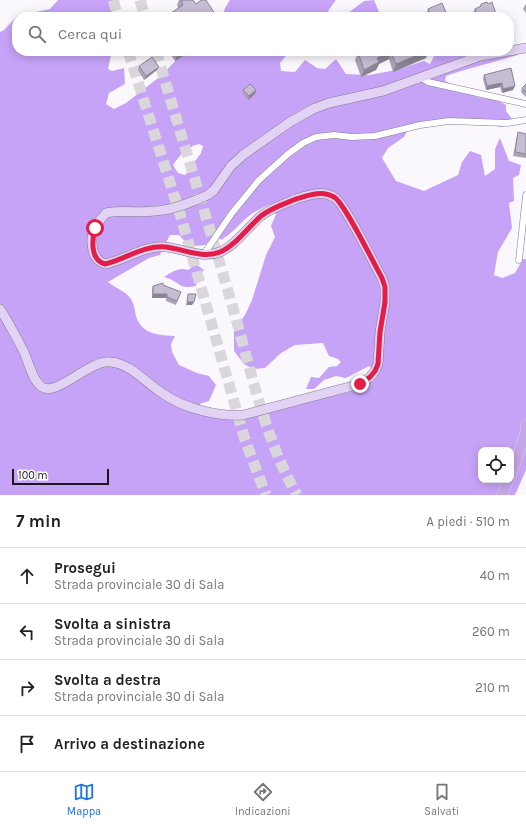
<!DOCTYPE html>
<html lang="it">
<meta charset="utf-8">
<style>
:root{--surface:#fff;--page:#f2f2f2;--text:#222;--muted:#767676;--line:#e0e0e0;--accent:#1a73e8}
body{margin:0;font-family:Karla,sans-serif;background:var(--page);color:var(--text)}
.controls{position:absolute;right:12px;bottom:12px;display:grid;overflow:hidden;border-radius:8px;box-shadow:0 2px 10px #0003}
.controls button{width:36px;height:36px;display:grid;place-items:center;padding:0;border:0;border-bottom:1px solid var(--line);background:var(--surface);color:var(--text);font:20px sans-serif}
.scale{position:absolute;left:12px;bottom:10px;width:97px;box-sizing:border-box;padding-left:4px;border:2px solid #1b1720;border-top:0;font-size:11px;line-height:14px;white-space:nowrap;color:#1b1720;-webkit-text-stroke:3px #fff;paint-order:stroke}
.stop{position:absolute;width:12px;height:12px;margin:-9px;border:3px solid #e11d48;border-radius:50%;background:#fff}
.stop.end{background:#e11d48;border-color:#fff;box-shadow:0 1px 4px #0008}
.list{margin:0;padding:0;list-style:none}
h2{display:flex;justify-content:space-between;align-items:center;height:52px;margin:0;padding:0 16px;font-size:17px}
h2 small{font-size:13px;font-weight:400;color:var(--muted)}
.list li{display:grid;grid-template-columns:26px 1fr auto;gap:12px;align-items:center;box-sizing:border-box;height:56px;padding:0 16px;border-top:1px solid var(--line)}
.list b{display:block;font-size:15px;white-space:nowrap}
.list p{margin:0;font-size:13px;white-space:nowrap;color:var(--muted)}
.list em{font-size:13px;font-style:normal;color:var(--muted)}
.icon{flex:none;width:22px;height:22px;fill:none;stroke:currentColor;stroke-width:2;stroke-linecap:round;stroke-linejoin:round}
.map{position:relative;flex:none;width:526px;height:495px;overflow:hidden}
.search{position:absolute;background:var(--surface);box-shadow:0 2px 10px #0003;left:12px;right:12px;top:12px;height:44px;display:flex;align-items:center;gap:10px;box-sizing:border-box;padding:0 14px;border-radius:16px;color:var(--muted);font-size:15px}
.sheet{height:276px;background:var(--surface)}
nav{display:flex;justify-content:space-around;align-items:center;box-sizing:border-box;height:56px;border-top:1px solid var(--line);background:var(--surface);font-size:11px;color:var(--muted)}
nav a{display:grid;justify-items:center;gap:2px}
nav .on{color:var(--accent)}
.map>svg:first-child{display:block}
.forest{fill:#c7a3f7;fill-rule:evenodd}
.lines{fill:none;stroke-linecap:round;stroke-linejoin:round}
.highway-tunnel{stroke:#d9d6dc;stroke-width:11;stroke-dasharray:11 5.5;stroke-linecap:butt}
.street-casing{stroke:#847b91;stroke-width:7}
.secondary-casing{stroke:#847b91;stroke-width:10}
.primary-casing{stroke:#d6d5d7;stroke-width:11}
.street{stroke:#fff;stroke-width:6}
.secondary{stroke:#e2d2f4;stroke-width:9}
.primary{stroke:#c5a6e8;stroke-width:10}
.wall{fill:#aaa3b7}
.shaded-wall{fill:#8b8495}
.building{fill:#c6bdd5;stroke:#8b8495}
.route{stroke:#e11d48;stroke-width:5}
</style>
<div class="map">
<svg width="526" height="495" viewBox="0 0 526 495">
<rect width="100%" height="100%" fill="#faf8fd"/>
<path class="forest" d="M58 0H120L116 1 110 17H17V51H112L108 69 112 71 124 68 125 84 109 93 106 104 114 109 126 103 162 75 176 60 188 51H290L280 63 281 71 295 72 305 60 317 68 325 69 336 59 346 74 369 75 396 70 424 61 430 64 436 52 508 51 518 55 461 71 446 76 445 81 477 97 497 100 506 105V111L512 119 502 127C476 122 436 115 411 124L404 137 388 148 382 158 396 181 424 191 458 175 462 162 470 151 481 155 485 176 495 169V149L500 138 509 161 521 165 519 175 513 178 514 201 509 203 512 228 498 252 494 275 502 278 515 273 523 259H526V470L515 495H0V32L4 30 17 16 50 9ZM199 144 203 146 201 153 185 175 178 173 173 165C180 155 186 147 199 144ZM274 203 276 214 271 226 275 237 266 255 252 300 245 315 234 331V351L244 364 253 369 265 368 281 353 295 345 323 343 329 356 338 359 341 362 337 366 329 367 319 378 311 377 306 389H314L324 380 336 376 346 378 369 366 377 373V377L368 384 354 391 292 405 227 417 199 411 200 404 209 401 216 385 209 376 197 373 179 365 172 352 171 344 175 336C160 335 144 335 137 319 135 314 135 306 132 301 128 292 115 288 108 282L149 258 160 255 170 235H179C189 246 191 247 205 245L215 234 221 240C234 232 239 224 250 215 258 210 265 206 274 203ZM481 450H511V480H481Z
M230 0H336L328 11 334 16 348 13 364 1 374 0 381 17H222L225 8Z
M196 264 204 270 198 277 196 286C179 289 183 285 170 279 168 278 166 278 164 277 172 272 179 267 188 270Z"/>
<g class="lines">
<path class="highway-tunnel" d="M113 0 118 17
M140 0 145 17
M128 51 180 214 245 440 266 495
M156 51C182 138 209 225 234 312 252 374 265 439 297 495"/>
<defs>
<path id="street" d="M421 78 428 82 526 104
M204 254 232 213 259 180 288 154 303 143 316 137 334 135 352 137 375 136 420 125 449 121 507 123 526 120
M519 260 526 195"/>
<path id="secondary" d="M509 51 526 48
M0 309C9 323 16 337 24 352 28 361 33 382 42 387 57 397 90 359 111 362 131 364 146 383 162 393 183 408 218 417 243 415L360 384 370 377 375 371 378 364 380 332 385 302V287L382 278C374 264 344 202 334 197 322 190 309 195 296 199 284 204 271 208 261 216 248 227 235 246 220 252 203 259 183 249 166 247 143 245 126 260 105 264 91 260 90 240 94 228 97 223 102 218 106 213 122 210 139 213 155 211 173 210 192 202 208 195L214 190 231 166 243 155 290 122 313 109 329 103 383 91 480 56 508 51"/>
<path id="primary" d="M511 476 525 434 526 425
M502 495 509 480"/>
</defs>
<use href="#street" class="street-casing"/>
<use href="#secondary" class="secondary-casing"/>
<use href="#primary" class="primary-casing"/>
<use href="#street" class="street"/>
<use href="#secondary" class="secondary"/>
<use href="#primary" class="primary"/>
</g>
<path class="wall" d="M179 0H193L196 4 178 8 177 5Z
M481 4 495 17H475L473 13 475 9 480 7Z
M526 4V13L523 9 525 5Z
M428 9 448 17H427L426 15Z
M168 51H191L175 61Z
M361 51H428L426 58 393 72 389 59 379 64 376 70 361 77 355 60 358 52Z
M139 66 159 67 157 70 144 80 138 70Z
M511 68 513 90 502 93 500 87 486 90 483 79 484 75Z
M526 84V97L521 92 522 88Z
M243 90H256L255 94 248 100 242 93Z
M518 132 526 134V158L513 156 517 136Z
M163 285 181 292 176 305 166 301V298H152V289L153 286Z"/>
<path class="shaded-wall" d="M182 51H191L175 61 178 54Z
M427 51H428L426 58 393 72 396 64Z
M391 52 389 59 379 64 376 70 361 77 364 70 377 58Z
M159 67 157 70 144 80 146 76Z
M502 83 500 87 486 90 487 86Z
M515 86 513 90 502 93 503 89Z
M256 90 255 94 248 100 249 96Z
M153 294H167L166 298H152Z
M187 302H194L192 305H186Z"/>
<path class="building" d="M181 0H193L196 4 201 0H206L217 17H165L183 5Z
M487 2 488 4 492 2 496 14 493 15V17H478L475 9 481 6V4Z
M442 3 448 17H432L428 9Z
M176 51H182L178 54Z
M361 51H427L396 64 391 52 377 58 379 62 364 70 358 52Z
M152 57 159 67 146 76 139 66Z
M511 68 515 86 503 89 502 83 487 86 484 75Z
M250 84 256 90 249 96 243 90Z
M526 84V92L522 88Z
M518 132 526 134V154L515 152Z
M163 283V285L181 292 177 301 167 297V294H153V286Z
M188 294H196L194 302H187Z"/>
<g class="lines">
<path class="route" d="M95 228C92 240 90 260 105 264 126 259 143 245 166 247 183 249 203 259 220 252 235 246 248 227 261 216 271 208 284 204 296 199 309 195 322 190 334 197 344 202 374 264 382 278L385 287V302L380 332 378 364 375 371 370 377 360 384"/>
</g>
</svg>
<div class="controls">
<button><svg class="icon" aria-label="locate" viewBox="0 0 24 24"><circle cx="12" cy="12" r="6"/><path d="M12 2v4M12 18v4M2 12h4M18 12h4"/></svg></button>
</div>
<div class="scale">100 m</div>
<div class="stop" style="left:95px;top:228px"></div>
<div class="stop end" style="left:360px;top:384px"></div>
<div class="search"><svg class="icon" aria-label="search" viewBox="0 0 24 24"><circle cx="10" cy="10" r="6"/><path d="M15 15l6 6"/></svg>Cerca qui</div>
</div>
<section class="sheet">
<h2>7 min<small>A piedi · 510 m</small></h2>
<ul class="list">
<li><svg class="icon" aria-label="ahead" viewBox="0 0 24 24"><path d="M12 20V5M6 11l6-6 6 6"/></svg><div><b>Prosegui</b><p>Strada provinciale 30 di Sala</p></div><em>40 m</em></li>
<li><svg class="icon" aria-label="left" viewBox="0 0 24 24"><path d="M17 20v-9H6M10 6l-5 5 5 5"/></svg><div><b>Svolta a sinistra</b><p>Strada provinciale 30 di Sala</p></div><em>260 m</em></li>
<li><svg class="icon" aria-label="right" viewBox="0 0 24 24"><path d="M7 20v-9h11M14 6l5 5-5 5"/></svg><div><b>Svolta a destra</b><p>Strada provinciale 30 di Sala</p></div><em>210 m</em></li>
<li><svg class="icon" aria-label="arrive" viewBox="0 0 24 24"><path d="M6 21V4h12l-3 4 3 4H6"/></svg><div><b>Arrivo a destinazione</b></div></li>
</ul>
</section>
<nav>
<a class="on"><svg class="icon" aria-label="map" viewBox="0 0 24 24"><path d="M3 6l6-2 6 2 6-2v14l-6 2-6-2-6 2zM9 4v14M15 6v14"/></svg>Mappa</a>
<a><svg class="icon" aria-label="directions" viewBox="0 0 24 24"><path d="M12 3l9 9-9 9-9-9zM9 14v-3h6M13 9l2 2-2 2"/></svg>Indicazioni</a>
<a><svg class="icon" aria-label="saved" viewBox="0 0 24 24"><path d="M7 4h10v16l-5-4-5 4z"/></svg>Salvati</a>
</nav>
